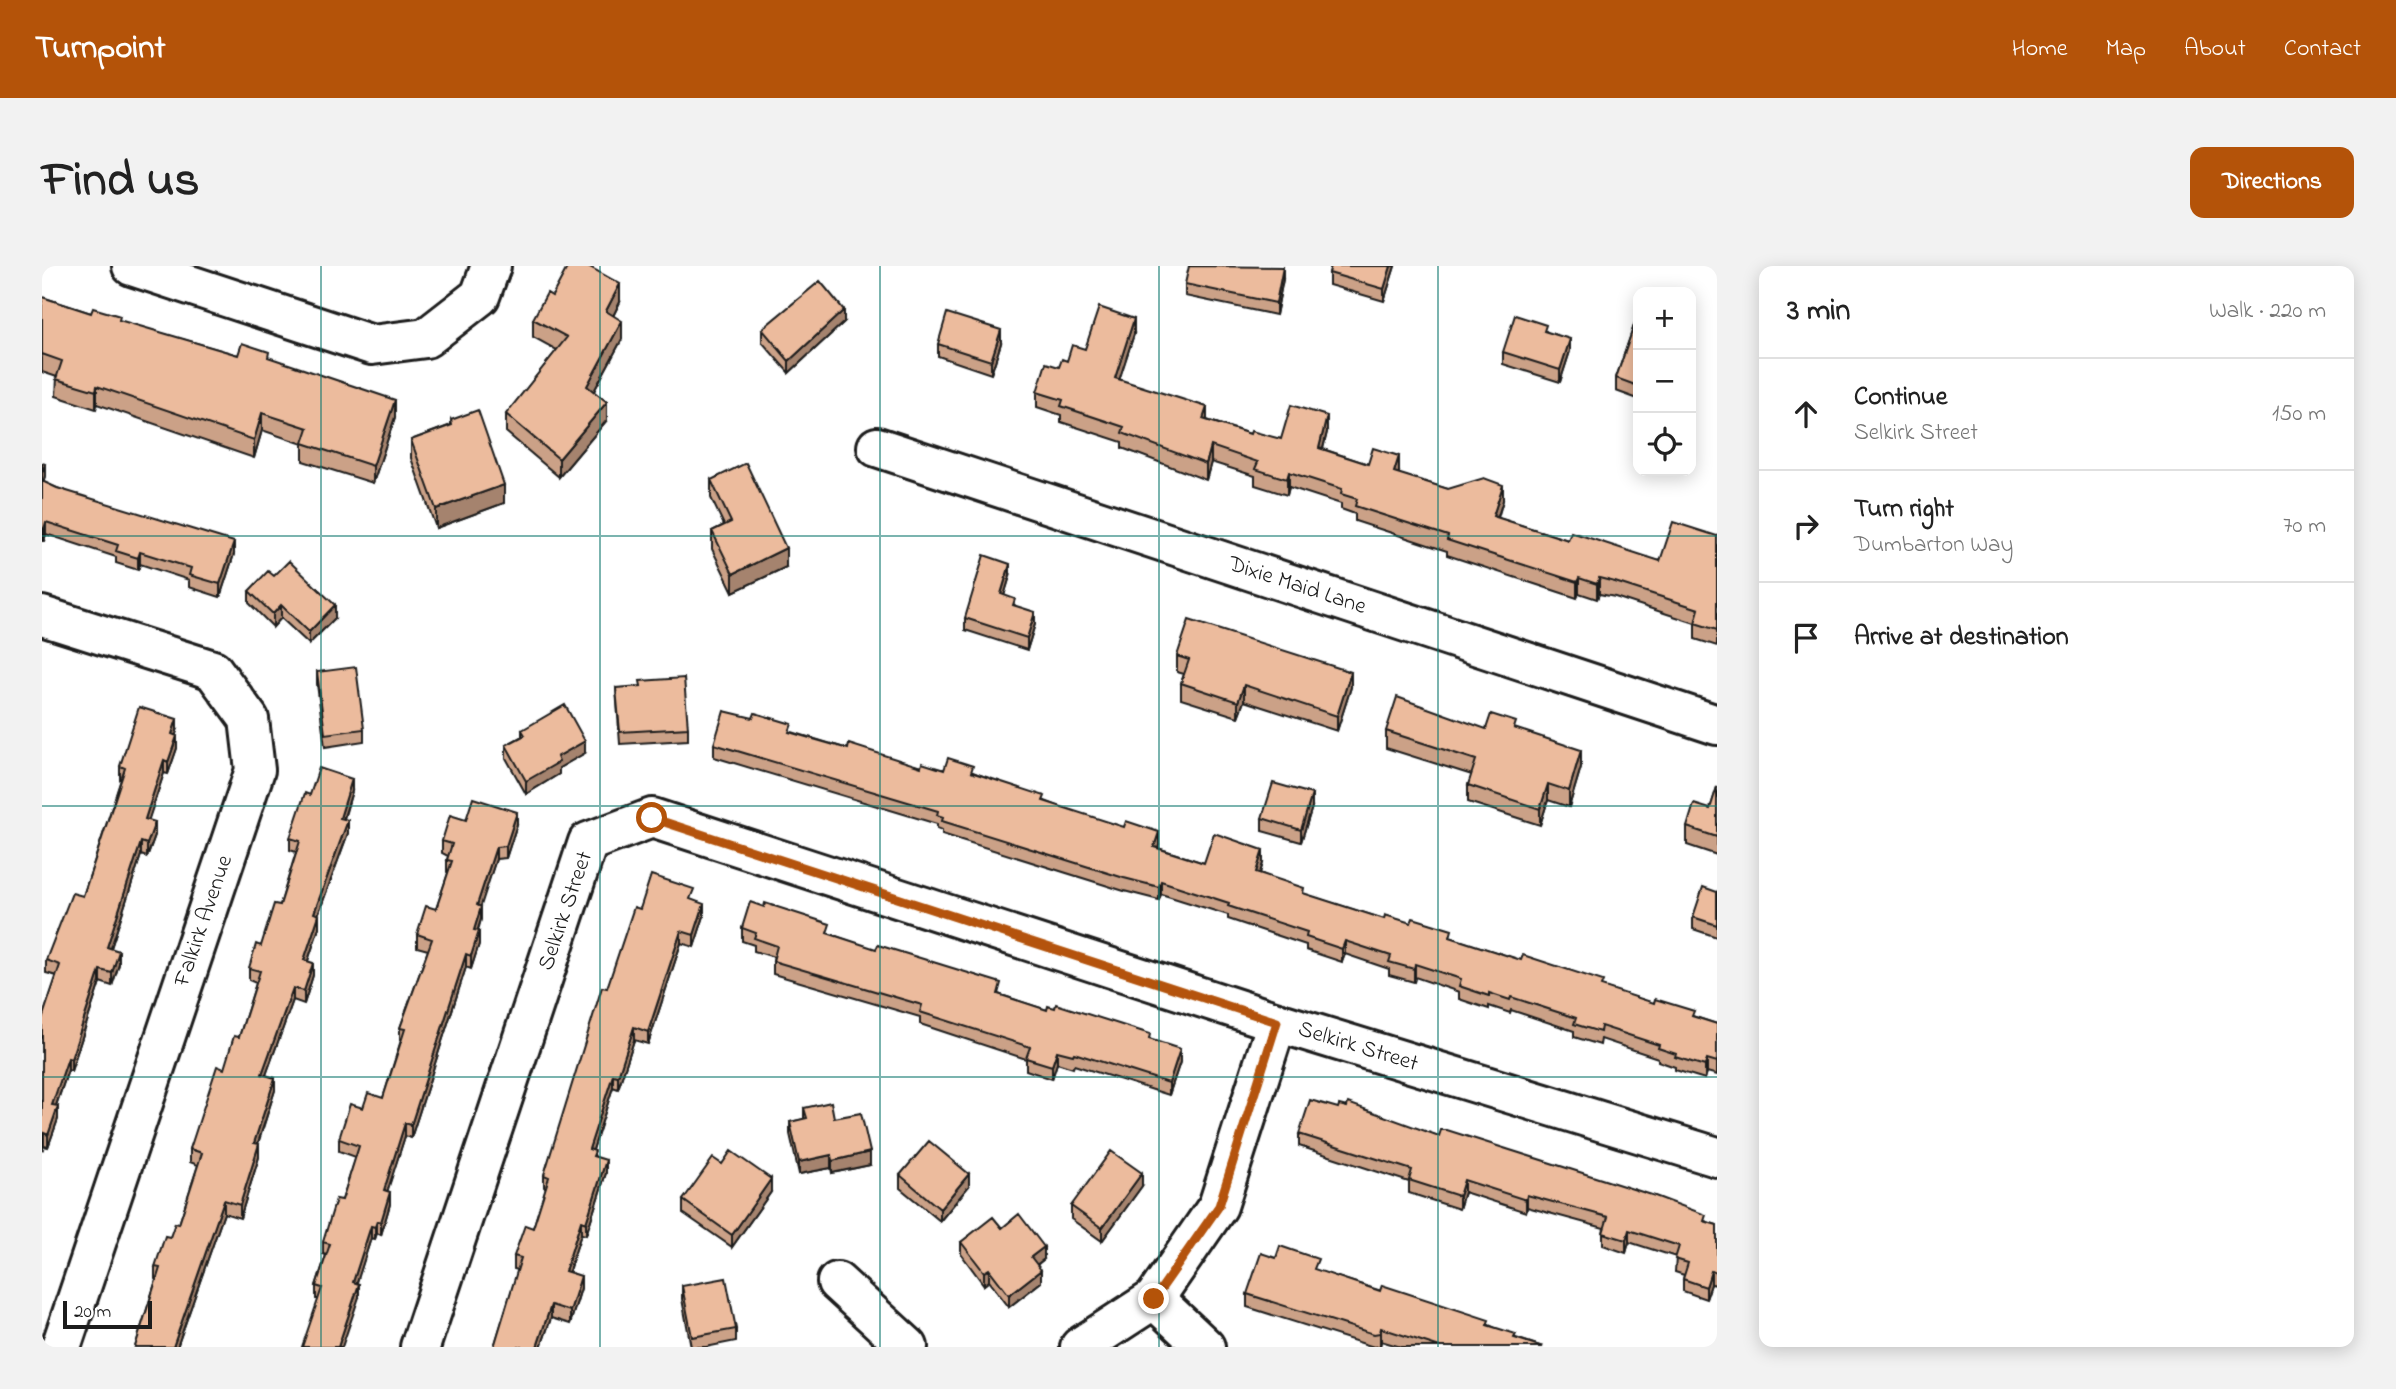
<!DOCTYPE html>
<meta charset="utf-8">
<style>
:root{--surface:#fff;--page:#f2f2f2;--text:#222;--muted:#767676;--line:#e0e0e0;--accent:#b45309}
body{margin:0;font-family:"Indie Flower",sans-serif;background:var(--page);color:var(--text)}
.controls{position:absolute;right:21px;top:21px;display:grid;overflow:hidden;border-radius:14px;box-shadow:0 4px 18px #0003}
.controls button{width:63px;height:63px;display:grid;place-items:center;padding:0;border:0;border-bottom:2px solid var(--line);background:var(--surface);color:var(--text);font:35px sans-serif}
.scale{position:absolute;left:21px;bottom:18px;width:89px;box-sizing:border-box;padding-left:7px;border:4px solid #1c1c1c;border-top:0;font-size:19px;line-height:24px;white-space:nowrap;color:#1c1c1c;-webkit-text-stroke:5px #fff;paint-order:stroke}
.stop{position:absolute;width:21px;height:21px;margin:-16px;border:5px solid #b45309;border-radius:50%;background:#fff}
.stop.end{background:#b45309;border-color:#fff;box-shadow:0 2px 7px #0008}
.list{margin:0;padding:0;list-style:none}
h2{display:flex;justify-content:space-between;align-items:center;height:91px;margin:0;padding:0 28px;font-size:30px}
h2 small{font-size:23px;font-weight:400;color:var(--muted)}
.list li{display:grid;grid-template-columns:46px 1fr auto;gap:21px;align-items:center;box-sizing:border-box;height:112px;padding:0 28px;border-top:2px solid var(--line)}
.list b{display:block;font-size:26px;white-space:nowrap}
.list p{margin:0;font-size:23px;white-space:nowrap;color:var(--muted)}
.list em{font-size:23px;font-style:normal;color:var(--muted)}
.icon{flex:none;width:38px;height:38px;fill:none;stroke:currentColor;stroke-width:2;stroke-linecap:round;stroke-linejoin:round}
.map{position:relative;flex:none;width:1675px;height:1081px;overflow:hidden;border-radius:14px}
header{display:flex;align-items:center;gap:42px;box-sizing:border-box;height:98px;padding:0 35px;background:var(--accent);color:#fff}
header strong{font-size:33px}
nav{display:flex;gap:38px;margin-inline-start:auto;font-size:24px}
.intro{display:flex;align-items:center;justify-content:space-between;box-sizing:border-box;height:168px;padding:0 42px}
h1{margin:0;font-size:49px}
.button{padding:18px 32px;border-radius:14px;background:var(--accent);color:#fff;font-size:24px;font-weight:700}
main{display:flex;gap:42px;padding:0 42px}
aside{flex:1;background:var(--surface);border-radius:14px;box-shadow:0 4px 18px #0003}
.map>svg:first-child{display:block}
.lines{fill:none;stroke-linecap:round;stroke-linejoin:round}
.minor-casing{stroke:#1c1c1c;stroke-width:44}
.minor{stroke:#fff;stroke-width:38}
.wall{fill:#cba187;stroke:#1c1c1c;stroke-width:2}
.shaded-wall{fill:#a5836e;stroke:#1c1c1c;stroke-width:2}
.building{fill:#ecbb9d;stroke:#1c1c1c;stroke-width:2}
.route{stroke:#b45309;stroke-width:9}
.grid{fill:none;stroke:#0f766e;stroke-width:2;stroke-opacity:0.55}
.labels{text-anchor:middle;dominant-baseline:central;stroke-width:5;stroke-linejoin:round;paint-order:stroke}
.street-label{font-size:23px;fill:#1c1c1c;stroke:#fff}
</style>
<header>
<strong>Turnpoint</strong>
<nav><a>Home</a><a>Map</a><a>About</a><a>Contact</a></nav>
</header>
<div class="intro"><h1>Find us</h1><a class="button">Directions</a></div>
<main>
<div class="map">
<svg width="1675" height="1081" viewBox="0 0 1675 1081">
<rect width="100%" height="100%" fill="#fff"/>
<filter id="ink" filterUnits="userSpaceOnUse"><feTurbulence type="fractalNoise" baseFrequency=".0143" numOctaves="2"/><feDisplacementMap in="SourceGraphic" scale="14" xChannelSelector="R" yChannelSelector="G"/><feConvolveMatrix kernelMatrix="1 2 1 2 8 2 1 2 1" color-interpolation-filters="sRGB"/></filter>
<g filter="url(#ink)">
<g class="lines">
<defs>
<path id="minor" d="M90 0 330 79 384 72 438 30 449 0
M835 181 1675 459
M0 350 171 404 207 453 213 504 19 1081
M795 1016 866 1081
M1112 1033 1163 1081
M378 1081 546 576 610 552 1235 756 1675 891
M1038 1081 1112 1033 1176 940 1235 756"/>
</defs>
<use href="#minor" class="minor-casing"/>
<use href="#minor" class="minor"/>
</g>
<path class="wall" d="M1289 0H1353L1342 35 1287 19V7Z
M1241 13 1234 49 1143 30V18Z
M0 31 49 47 196 89 227 92 353 151 331 217 261 195V178L220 164 212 192 55 138 54 143 14 130 15 111 0 106Z
M578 36 571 50 580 73 552 125 565 154 517 211 464 166V148L515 84 491 71V53Z
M1596 48V133L1574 125V112Z
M802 56 747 107 720 76V63Z
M1504 65 1528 85 1518 116 1461 98V86Z
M1092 68 1077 113 1165 154 1208 168 1239 173 1285 166 1281 183 1326 198 1357 206 1356 208 1406 223 1461 234 1456 252 1526 274 1618 295 1675 270V380L1653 373V357L1573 331 1557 328 1555 333 1537 327 1535 332 1405 289V285L1313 255V248L1299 243V238L1247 221 1245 229 1213 219V210L1169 196 1164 214 1080 182V176L1019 156V149L995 141V126L1017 101 1025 95 1043 83Z
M959 77 949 108 896 90V78Z
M409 154 462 237 394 262 369 192V174L409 159Z
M0 197 3 210 1 216 15 222 192 288 178 331 147 321V314L98 298 96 304 74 297V291L4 268 2 275H0Z
M669 214 744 301 691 326 670 283V265L682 259 669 232Z
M232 310 293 352 267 378 239 352 231 361 207 337V325Z
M968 310 962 329 993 358 985 384 923 364V352Z
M1135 390 1309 421 1295 465 1202 435 1196 451 1139 433V417L1142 408 1135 406Z
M275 406 322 463V475L283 481 275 418Z
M574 422 646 462V474L578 478Z
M711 452 750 466 806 483 879 501 931 506 1003 535 1117 579 1116 582 1162 597H1221L1218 607 1262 628 1342 653 1410 672 1675 758V809L1665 806 1663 813 1633 804V801L1616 795V792L1559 773 1558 779 1532 771V765L1469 744 1468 747 1447 740V743L1417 733V726L1373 711 1372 716 1347 709V703L1303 688 1300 696 1264 684V679L1186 653V649L1119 628 1117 634 1082 625 900 568V564L895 562V558L672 491V478Z
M1474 463 1539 501 1527 541 1506 534 1498 559 1426 536V519L1430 509 1344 482V465Z
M480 464 543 487 517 502V508L484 528 464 492V479L480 470Z
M135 465 133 469 135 482 126 508 122 507 106 554 113 569 105 591 99 589 69 682 77 698 70 720 58 716 29 805 26 804 14 840 16 853 6 881 2 880 0 885V753L15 710 4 707V694L41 630 79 513H78V500Z
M1675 521V589L1645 579V561L1668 543Z
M310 525 302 553 306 567 276 649 277 662 266 695 271 709 262 738 251 734 224 809 233 824 216 878 217 891 198 952 182 947 135 1081H93L114 1014 113 1013V1001L128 971 137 958 156 899 148 896V883L182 803 197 771 214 717 207 714V702L219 680 238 639 254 586 248 584V572L268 529Z
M1270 541 1259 576 1220 565V552Z
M424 554 475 558 464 592 454 593 438 640 439 653 436 665 437 678 429 703 424 701 369 872 363 870 345 925 348 938 339 969 335 967 333 973 329 972 314 1018 317 1031 276 1033H274V1020L284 989 281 988V976L300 934 314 891 297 885V873L321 842 341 832 359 774H358V762L386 684 375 681V668L394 643 406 607 405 606V594L406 590 400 587V575Z
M1675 626V671L1651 663V651Z
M652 635 662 650 652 681 639 677 606 778 592 774 576 823 571 821 551 884 553 891 564 907 544 969 539 968 526 1006 539 1022 528 1058 509 1052 499 1081H452L476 1004 472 1003V990L491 962 504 922 502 921V909L565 722 598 643Z
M722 641 788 668 959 729 1005 744 1108 774 1138 796 1127 829 1032 799 1031 802 1015 797 1010 813 984 804V793L878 758V751L731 708V695L732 691 712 685V679L700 675V662Z
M762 842 792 852 828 899 790 907 789 902 757 908 748 868V856L762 853Z
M1296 842 1397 870 1675 959V1019L1669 1018 1664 1033 1641 1025V1013L1642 1009 1633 1006 1634 991 1587 976 1584 987 1561 979V967L1562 962 1485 941 1484 946 1422 926 1417 943 1367 927V916L1257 880V868Z
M680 898 729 926 690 981 641 947V934Z
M858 909 927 920 898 955 858 922Z
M1100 920 1060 975 1029 953V940Z
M960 962 1002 993 995 999 999 1016 967 1041 947 1015 942 1019 919 988V976Z
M1276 1005 1447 1059 1474 1072 1501 1081H1359L1339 1075 1338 1080 1332 1081 1205 1041V1028Z
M640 1020 694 1063V1075L664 1081H649L640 1033Z"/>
<path class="shaded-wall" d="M1349 0H1353L1342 35V23Z
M1241 1V13L1234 49V37Z
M578 18V36L564 64V45Z
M802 44V56L747 107V95Z
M1092 53V68L1073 127V112Z
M580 55V73L545 138V120Z
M959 64V77L949 108V95Z
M1528 73V85L1518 116V104Z
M55 120V138L54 143V125Z
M353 134V151L331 217V200Z
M565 136V154L517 211V193Z
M1165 141V157L1161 153Z
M220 147V164L212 192V174Z
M1285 150V166L1277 198V182Z
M1169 180V196L1164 214V198Z
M1357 190V206L1352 222V206Z
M3 198V210L0 220V207Z
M1247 206V221L1245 229V213Z
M462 219V237L394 262V243Z
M1461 219V234L1451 266V250Z
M4 256V268L2 275V263Z
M192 276V288L178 331V318Z
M744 282V301L691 326V308Z
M98 286V298L96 304V292Z
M968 298V310L959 340V328Z
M1537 312V327L1535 332V316Z
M1557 312V328L1555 333V318Z
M239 339V352L231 361V348Z
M293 339V352L267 378V366Z
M993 346V358L985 384V372Z
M1309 406V421L1295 465V450Z
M1202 419V435L1196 451V436Z
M135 453V465L130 481V468Z
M135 470V482L126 508V496Z
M543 475V487L517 502V508L484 528V515L515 491Z
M1539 484V501L1527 541V525Z
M122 494V507L103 565V553Z
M310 513V525L298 564V552Z
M1506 518V534L1498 559V543Z
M1270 528V541L1259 576V564Z
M475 546V558L464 592V580Z
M306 554V567L272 660V647Z
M113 556V569L105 591V578Z
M1117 566V579L1112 594V581Z
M99 576V589L65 694V681Z
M454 581V593L435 652V639Z
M1221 584V597L1214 619V606Z
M1119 615V628L1117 634V621Z
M662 638V650L652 681V669Z
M439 641V653L432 676V664Z
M277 649V662L262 706V694Z
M437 665V678L429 703V690Z
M639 665V677L606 778V766Z
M1303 675V688L1300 696V683Z
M77 685V698L70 720V707Z
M424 688V701L369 872V859Z
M271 697V709L262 738V725Z
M1373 698V711L1372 716V703Z
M58 704V716L29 805V793Z
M251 722V734L220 820V808Z
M592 761V774L576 823V810Z
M1138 783V796L1127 829V817Z
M1015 785V797L1010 813V800Z
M26 792V804L10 851V839Z
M1665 793V806L1663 813V800Z
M571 809V821L547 896V883Z
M233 812V824L212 889V877Z
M16 840V853L6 881V869Z
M363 857V870L342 936V924Z
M2 867V880L0 885V872Z
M217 878V891L198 952V939Z
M828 886V899L790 907V895Z
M789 889V902L757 908V896Z
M564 894V907L544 969V957Z
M1100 907V920L1060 975V962Z
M927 908V920L898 955V943Z
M729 913V926L690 981V969Z
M1422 914V926L1417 943V930Z
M348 926V938L339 969V956Z
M1485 929V941L1484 946V934Z
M182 934V947L135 1081H131Z
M335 955V967L333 973V961Z
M539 955V968L523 1017V1005Z
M329 960V972L311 1029V1016Z
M1587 964V976L1584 987V974Z
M1002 981V993L989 1003V991Z
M947 1003V1015L942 1019V1006Z
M999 1004V1016L967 1041V1029Z
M1669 1005V1018L1664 1033V1021Z
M539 1010V1022L528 1058V1045Z
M317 1018V1031L300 1081H296Z
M509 1039V1052L499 1081H495Z
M1339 1062V1075L1338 1080V1067Z"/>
<path class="building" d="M526 0H546L578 18 564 45 580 55 545 120 565 136 517 193 464 148 525 71 491 53 505 27 510 30Z
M1147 0 1241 1 1234 37 1143 18Z
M1289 0H1349L1342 23 1287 7Z
M778 15 802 44 747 95 720 63Z
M0 31 49 47 51 42 78 50 77 54 196 89 200 77 227 86 226 91 353 134 331 200 261 177 266 162 220 147 212 174 55 120 54 125 14 113 20 95 0 88Z
M1057 41 1092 53 1073 112 1165 141 1161 153 1208 168 1209 165 1239 173 1249 139 1285 150 1277 182 1326 198 1331 182 1357 190 1352 206 1406 223 1442 212 1461 219 1451 250 1526 274 1529 266 1618 295 1631 256 1675 270V364L1653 357 1657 343 1573 316 1557 312 1555 318 1537 312 1535 316 1405 274 1406 270 1313 240 1315 233 1299 228 1300 223 1247 206 1245 213 1213 203 1216 196 1169 180 1164 198 1080 167 1082 161 1019 140 1021 134 995 126 1004 97 1017 101 1020 93 1025 95 1030 79 1043 83Z
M905 47 959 64 949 95 896 78Z
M1596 48V120L1574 112Z
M1473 49 1504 59 1502 65 1528 73 1518 104 1461 86Z
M436 144 462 219 394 243 369 174 410 159 409 154Z
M0 197 3 198 0 207Z
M704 197 744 282 691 308 670 265 689 256 669 214Z
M0 215 15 222 192 276 178 318 147 309 149 302 98 286 96 292 74 285 76 279 4 256 2 263 0 262Z
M942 289 968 298 959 328 973 333 971 339 993 346 985 372 923 352Z
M247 295 293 339 267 366 239 339 231 348 207 325 226 305 232 310Z
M1147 354 1309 406 1295 450 1202 419 1196 436 1139 417 1147 394 1135 390Z
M314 401 322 463 283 468 275 406Z
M642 412 646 462 578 466 574 422 599 420 598 415Z
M1355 431 1444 463 1449 448 1474 456 1472 462 1539 484 1527 525 1506 518 1498 543 1426 519 1434 494 1344 465Z
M523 439 543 475 515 491 517 496 484 515 464 479 483 469 480 464Z
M97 441 135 453 130 468 135 470 126 496 122 494 103 553 113 556 105 578 99 576 65 681 77 685 70 707 58 704 29 793 26 792 10 839 16 840 6 869 2 867 0 872V753L18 699 4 694 30 627 41 630 83 502 78 500Z
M682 445 711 452 713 447 750 458 747 466 806 483 807 478 879 501 880 497 902 504 906 492 931 500 929 506 1003 530 1001 535 1082 561 1084 555 1117 566 1112 581 1162 597 1172 567 1221 584 1214 606 1262 622 1261 627 1342 653 1343 649 1369 657 1371 652 1410 664 1408 671 1479 694 1481 689 1561 715 1559 720 1612 737 1613 733 1652 745 1650 750 1675 758V796L1665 793 1663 800 1633 791 1634 788 1616 782 1617 779 1559 760 1558 766 1532 758 1534 752 1469 731 1468 734 1447 727V730L1417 720 1419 713 1373 698 1372 703 1347 696 1349 690 1303 675 1300 683 1264 671 1265 666 1186 640 1187 637 1119 615 1117 621 1082 612 900 555 901 551 895 549 896 545 672 478Z
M277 502 310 513 298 552 306 554 272 647 277 649 262 694 271 697 262 725 251 722 220 808 233 812 212 877 217 878 198 939 182 934 131 1081H93L118 1002 113 1001 123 970 128 971 133 957 137 958 160 887 148 883 175 800 182 803 192 770 197 771 218 705 207 702 214 678 219 680 232 638 238 639 258 575 248 572 263 527 268 529Z
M1231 517 1270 528 1259 564 1220 552Z
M1675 521V571L1645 561 1652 538 1668 543Z
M431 532 475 546 464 580 454 581 435 639 439 641 432 664 437 665 429 690 424 688 369 859 363 857 342 924 348 926 339 956 335 955 333 961 329 960 311 1016 317 1018 296 1081H260L280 1022 274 1020 288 978 281 976 294 933 300 934 317 880 297 873 308 838 321 842 326 827 341 832 363 763 358 762 390 673 375 668 384 640 394 643 410 595 405 594 410 578 400 575 408 549 424 554Z
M609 609 652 623 648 633 662 638 652 669 639 665 606 766 592 761 576 810 571 809 547 883 553 885 551 890 564 894 544 957 539 955 523 1005 539 1010 528 1045 509 1039 495 1081H452L479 992 472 990 483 959 491 962 507 911 502 909 560 721 565 722 592 641 598 643Z
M1661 621 1675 626V659L1651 651Z
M708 636 722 641 723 637 788 658 785 667 834 683 836 679 959 717 956 728 1005 744 1006 740 1013 742 1014 738 1108 768 1107 773 1138 783 1127 817 1032 787 1031 789 1015 785 1010 800 984 792 988 781 878 746 880 739 731 695 735 680 712 672 714 667 700 662Z
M1268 834 1296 842 1297 839 1305 841 1306 837 1397 870 1399 864H1405L1613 930 1664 949 1662 955 1675 959V1007L1669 1005 1664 1021 1641 1013 1646 997 1633 993 1637 980 1587 964 1584 974 1561 967 1566 951 1485 929 1484 934 1422 914 1417 930 1367 914 1370 904 1257 868Z
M789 836 792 852 819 847 828 886 790 895 789 889 757 896 748 856 765 852 762 842Z
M887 875 927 908 898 943 858 909Z
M689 885 729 913 690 969 641 934 671 892 680 898Z
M1069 885 1100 907 1060 962 1029 940Z
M977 948 1002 981 989 991 999 1004 967 1029 947 1003 942 1006 919 976 951 951 960 962Z
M1238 980 1276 993 1272 1003 1338 1025 1340 1019 1447 1054 1445 1059 1474 1068 1472 1072 1501 1081H1398L1339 1062 1338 1067 1332 1068 1205 1028 1219 987 1234 992Z
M684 1012 694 1063 650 1071 640 1020Z"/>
</g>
<g class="lines" filter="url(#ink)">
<path class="route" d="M610 552 1235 756 1177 940 1112 1033"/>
</g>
<path class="grid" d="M279 0V1081M558 0V1081M838 0V1081M1117 0V1081M1396 0V1081M0 270H1675M0 540H1675M0 811H1675"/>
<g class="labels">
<g class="street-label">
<text transform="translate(1255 320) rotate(18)">Dixie Maid Lane</text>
<text transform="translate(524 645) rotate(-71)">Selkirk Street</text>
<text transform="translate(162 655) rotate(-71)">Falkirk Avenue</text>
<text transform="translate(1316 781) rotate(17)">Selkirk Street</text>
</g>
</g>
</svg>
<div class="controls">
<button>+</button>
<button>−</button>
<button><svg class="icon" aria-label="locate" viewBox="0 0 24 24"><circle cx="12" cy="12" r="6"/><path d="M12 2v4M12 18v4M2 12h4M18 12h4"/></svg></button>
</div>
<div class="scale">20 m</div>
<div class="stop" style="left:610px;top:552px"></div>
<div class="stop end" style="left:1112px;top:1033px"></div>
</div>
<aside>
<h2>3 min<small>Walk · 220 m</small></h2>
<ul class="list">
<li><svg class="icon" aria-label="ahead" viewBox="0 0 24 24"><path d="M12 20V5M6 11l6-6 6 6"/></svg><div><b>Continue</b><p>Selkirk Street</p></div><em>150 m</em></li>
<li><svg class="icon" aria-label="right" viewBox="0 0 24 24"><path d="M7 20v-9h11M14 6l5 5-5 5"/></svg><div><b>Turn right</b><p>Dumbarton Way</p></div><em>70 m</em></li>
<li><svg class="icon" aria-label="arrive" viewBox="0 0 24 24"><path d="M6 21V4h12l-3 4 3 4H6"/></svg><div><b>Arrive at destination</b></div></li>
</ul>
</aside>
</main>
